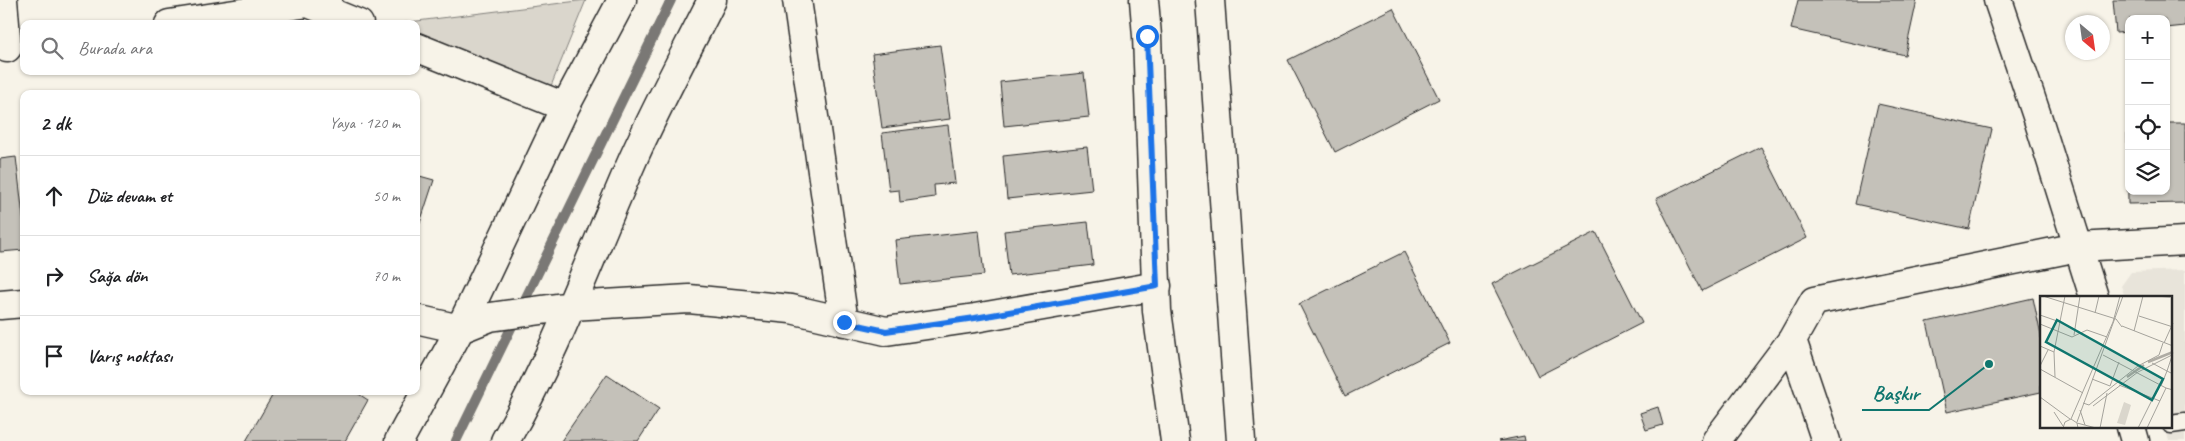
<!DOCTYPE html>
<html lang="tr">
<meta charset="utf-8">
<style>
:root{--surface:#fff;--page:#f2f2f2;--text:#202124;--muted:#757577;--line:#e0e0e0}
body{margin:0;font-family:Caveat,sans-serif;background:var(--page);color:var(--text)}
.controls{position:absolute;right:15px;top:15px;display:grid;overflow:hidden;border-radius:10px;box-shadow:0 1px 4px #0004}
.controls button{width:45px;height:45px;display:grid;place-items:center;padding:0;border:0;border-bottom:1px solid var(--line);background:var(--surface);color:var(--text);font:25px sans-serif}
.compass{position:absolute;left:2065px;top:15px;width:45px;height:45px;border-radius:50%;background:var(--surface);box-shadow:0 1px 4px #0004;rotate:151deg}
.stop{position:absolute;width:15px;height:15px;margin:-11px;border:4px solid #1a73e8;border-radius:50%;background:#fff}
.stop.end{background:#1a73e8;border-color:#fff;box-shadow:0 1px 5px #0008}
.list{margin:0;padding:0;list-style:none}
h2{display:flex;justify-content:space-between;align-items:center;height:65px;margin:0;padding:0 20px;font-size:21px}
h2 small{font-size:16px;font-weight:400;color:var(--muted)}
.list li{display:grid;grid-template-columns:32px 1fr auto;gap:15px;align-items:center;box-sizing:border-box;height:80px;padding:0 20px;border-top:1px solid var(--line)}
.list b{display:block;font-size:19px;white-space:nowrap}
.list em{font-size:16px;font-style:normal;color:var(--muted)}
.icon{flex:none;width:28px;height:28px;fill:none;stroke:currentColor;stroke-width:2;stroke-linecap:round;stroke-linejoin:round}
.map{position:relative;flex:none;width:2185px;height:441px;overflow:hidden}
.search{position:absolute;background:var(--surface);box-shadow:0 1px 4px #0004;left:20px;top:20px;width:400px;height:55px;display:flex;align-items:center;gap:12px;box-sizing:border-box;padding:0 18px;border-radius:10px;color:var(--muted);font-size:19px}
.panel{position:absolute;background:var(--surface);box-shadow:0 1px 4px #0004;left:20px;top:90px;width:400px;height:305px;border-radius:10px}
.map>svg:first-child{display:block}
.built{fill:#e8e4da}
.green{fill:#dad6cc;stroke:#82807c}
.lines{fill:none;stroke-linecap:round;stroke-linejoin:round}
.stream{stroke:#7a7874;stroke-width:10}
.building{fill:#c4c1b9;stroke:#2b2b2b}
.service-casing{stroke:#2b2b2b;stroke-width:21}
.minor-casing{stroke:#2b2b2b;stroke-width:31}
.tertiary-casing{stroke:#2b2b2b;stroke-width:31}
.service{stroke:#f7f3e8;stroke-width:18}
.minor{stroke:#f7f3e8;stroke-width:28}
.tertiary{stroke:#f7f3e8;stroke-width:28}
.route{stroke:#1a73e8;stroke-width:6}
.inset-river{fill:none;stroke:#afaca4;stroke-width:2.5}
.inset-road{fill:none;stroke:#a5a39c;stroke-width:1}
.view{fill:#0f766e;fill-opacity:0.15;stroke:#0f766e;stroke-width:2.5}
.inset-edge{fill:none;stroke:#2b2b2b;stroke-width:2.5}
.leader{fill:none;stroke:#0f766e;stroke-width:2}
.callout-dot{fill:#0f766e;stroke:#f7f3e8;stroke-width:2}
.callout-label{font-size:21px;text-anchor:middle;font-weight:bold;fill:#0f766e;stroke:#f7f3e8;stroke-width:5;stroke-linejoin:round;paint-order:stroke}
</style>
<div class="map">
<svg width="2185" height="441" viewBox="0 0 2185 441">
<rect width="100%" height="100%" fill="#f7f3e8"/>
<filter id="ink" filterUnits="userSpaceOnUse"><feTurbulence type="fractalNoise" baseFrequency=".02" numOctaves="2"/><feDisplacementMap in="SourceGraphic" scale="10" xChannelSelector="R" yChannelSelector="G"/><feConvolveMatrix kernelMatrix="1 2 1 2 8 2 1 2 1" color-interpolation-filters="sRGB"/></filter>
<g filter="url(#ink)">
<path class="built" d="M2185 270V441H2169L2165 427H2171V297H2125L2121 286 2131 272Z"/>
<path class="green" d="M586 0 551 86 416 34V24H393Z"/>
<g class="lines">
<path class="stream" d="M456 441 671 0"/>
</g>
<path class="building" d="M1798 0H1917L1905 55 1791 29Z
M2113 0H2185V26L2166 28V19H2129V32L2116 33Z
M1393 8 1439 99 1335 152 1288 60Z
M940 45 950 119 882 128 872 54Z
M1084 73 1089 117 1004 126 1000 82Z
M1878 104 1992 129 1969 229 1855 204Z
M2166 123H2185V203L2128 204 2127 124H2129V191H2166Z
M948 125 955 183 934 185 935 197 900 202 899 190 889 191 882 133Z
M1087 147 1092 190 1007 199 1003 156Z
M1761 147 1807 238 1702 291 1656 199Z
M16 157 24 225V250L0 252V159Z
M416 175 434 180 416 235Z
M1088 222 1093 265 1009 275 1004 231Z
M979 231 984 275 900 284 895 240Z
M1596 232 1642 323 1538 376 1492 284Z
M1404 252 1450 343 1345 396 1299 304Z
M2033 298 2041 336V392L1947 412 1927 322Z
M607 374 659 409 638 441H561Z
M275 391H354L368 400 345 441H246Z
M1658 407 1663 425 1646 430 1640 413Z
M1524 436 1525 441H1498Z"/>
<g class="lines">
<defs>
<path id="service" d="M2171 424 2185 422"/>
<path id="minor" d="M3 0 7 48
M797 0 844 322
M1998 0 2038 119 2094 297
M308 3 359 24
M169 24 328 0
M416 47 565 107
M0 305 24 303
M416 319 460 329 490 317 571 306 689 299 791 309 886 331 975 318 1157 286
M1792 340 1826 441
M2131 427 2135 441
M399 441 460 329 565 107 622 0
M505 441C557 351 592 252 634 157 658 104 686 52 712 0
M1716 441 1792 340 1814 301 2078 247 2185 241"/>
<path id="tertiary" d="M1144 0 1147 36 1157 311 1175 441
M1210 0 1241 441"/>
</defs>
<use href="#service" class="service-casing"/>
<use href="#minor" class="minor-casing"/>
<use href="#tertiary" class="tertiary-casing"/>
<use href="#service" class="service"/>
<use href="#minor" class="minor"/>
<use href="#tertiary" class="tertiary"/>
</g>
</g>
<g class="lines" filter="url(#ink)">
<path class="route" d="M844 322 886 331 975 318 1157 286 1147 36"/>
</g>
<g transform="translate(2040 296)">
<rect width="132" height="132" fill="#f7f3e8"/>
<path d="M84 106 91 109 85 129 77 127Z" fill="#dad6cc"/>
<path class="inset-river" d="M108 66 133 56M87 81 104 69"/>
<path class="inset-road" d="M3 0 76 23 82 31M114 0 130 1M55 17 59 0M0 19 20 26M99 20 133 31M0 28 32 41 47 34 67 41M82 30 133 50M94 35 103 0M34 39 40 0M124 47 133 27M0 50 14 56M63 59 126 92M112 67 127 75 132 60M0 70 8 54M0 73 43 97M15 81 14 56 25 0M52 83 70 90 79 66M79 89 120 105M121 90 127 75 133 78M0 101 30 123M43 107 49 109 98 70 119 59 123 47M53 110 98 76 132 59M40 114 45 129M14 116 23 130M31 123 73 26 80 0M37 126 83 0M37 127 56 132M23 132 25 126 31 123 37 127 38 132M60 132 67 97M98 132 113 102M107 132 126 92 133 94"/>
<path class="view" d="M17 24 123 83 112 104 6 46Z"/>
<rect width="132" height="132" class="inset-edge"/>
</g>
<path class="leader" d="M1989 364L1929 410H1862"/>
<circle class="callout-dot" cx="1989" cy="364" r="5"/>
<g class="callout-label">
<text x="1896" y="400">Başkır</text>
</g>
</svg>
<div class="controls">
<button>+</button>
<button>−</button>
<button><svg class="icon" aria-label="locate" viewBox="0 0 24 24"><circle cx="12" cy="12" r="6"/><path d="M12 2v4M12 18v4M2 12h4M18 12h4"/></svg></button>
<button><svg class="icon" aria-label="layers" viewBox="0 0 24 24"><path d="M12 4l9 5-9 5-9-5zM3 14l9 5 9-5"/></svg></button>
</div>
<svg class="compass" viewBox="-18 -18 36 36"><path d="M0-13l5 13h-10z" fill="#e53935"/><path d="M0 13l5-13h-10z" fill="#757577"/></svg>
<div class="stop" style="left:1147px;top:36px"></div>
<div class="stop end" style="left:844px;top:322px"></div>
<div class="search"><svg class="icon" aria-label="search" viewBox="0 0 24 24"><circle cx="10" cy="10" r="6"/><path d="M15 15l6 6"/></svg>Burada ara</div>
<section class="panel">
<h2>2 dk<small>Yaya · 120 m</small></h2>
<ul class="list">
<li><svg class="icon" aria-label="ahead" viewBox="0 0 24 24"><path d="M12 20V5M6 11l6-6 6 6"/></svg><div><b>Düz devam et</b></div><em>50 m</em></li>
<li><svg class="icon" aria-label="right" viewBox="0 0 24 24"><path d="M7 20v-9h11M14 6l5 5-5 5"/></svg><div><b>Sağa dön</b></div><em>70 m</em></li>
<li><svg class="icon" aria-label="arrive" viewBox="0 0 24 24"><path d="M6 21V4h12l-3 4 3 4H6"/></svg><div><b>Varış noktası</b></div></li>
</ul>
</section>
</div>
